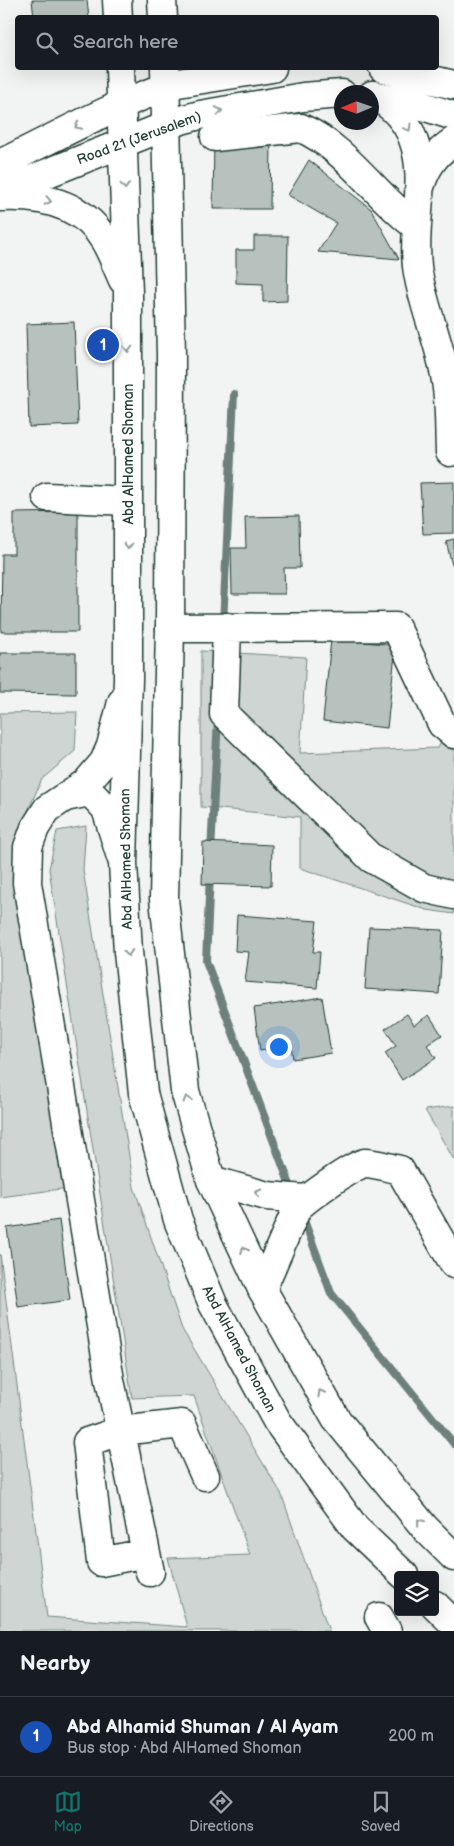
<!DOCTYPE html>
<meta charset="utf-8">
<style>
:root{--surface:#171b24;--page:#242831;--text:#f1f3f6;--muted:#9ea1a6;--line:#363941;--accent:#0f766e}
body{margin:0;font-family:"Balsamiq Sans",sans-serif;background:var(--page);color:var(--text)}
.controls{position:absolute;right:15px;bottom:15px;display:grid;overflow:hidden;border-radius:5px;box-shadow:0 5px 20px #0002}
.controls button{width:45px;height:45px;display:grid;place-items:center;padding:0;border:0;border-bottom:1px solid var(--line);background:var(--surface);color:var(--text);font:25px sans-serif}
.compass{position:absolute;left:334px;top:85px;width:45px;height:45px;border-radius:50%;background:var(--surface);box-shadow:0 5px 20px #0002;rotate:268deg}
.you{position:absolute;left:278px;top:1046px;width:18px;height:18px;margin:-12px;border:4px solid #fff;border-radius:50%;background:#1a73e8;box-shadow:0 0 0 8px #1a73e833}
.badge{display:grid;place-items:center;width:32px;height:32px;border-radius:50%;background:var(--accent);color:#fff;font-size:16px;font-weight:700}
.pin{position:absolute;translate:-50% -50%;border:2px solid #fff;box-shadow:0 1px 5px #0006}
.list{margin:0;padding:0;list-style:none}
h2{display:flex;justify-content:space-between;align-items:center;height:65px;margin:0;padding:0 20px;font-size:21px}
h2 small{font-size:16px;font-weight:400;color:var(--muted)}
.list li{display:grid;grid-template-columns:32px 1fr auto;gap:15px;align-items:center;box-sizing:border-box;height:80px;padding:0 20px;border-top:1px solid var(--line)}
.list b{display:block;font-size:19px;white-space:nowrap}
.list p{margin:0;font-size:16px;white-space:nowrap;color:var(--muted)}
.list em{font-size:16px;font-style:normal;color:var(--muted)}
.icon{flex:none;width:28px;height:28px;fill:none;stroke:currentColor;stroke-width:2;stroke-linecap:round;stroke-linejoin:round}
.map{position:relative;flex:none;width:454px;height:1631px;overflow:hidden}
.search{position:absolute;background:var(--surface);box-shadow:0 5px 20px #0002;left:15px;right:15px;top:15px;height:55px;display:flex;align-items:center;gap:12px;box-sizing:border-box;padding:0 18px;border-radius:5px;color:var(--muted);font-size:19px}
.sheet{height:145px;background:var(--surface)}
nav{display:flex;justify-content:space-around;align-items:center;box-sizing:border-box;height:70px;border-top:1px solid var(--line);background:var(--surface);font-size:14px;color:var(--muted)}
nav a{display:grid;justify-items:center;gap:2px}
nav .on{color:var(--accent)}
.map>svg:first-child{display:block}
.grass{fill:#ced5d3;stroke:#768984}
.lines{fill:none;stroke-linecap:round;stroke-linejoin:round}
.stream{stroke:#6d807b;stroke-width:8}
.building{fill:#b7c1bd;stroke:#1f3d34}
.minor-casing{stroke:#1f3d34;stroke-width:31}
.major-casing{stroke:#1f3d34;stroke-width:31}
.minor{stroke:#fff;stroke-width:28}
.major{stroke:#fff;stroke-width:28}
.oneway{stroke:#8f9e9a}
.labels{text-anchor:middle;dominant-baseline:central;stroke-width:5;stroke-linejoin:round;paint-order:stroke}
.street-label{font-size:14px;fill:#1f3d34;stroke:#fff}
</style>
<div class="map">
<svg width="454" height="1631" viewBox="0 0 454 1631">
<rect width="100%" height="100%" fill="#f2f3f3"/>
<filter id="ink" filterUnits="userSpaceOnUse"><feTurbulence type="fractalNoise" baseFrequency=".02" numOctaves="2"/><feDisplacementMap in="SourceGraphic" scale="10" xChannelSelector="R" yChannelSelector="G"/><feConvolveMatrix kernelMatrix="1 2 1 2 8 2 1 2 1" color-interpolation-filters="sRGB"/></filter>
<g filter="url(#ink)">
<path class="grass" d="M201 651 306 657 300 753 438 748 449 727 454 728V914L427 910 300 868V817L201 807Z
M77 712 75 751 42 779 26 815 13 866 69 1188 0 1197V713Z
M86 826 83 870 134 1187 182 1329 281 1493 329 1631H0V1254L47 1617 187 1627 168 1558 250 1555 194 1396 132 1398 49 869 57 831Z
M454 1106V1160L425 1110Z"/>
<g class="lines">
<path class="stream" d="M223 624 234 394
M211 852 218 718
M210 875 206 961 293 1193
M302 1215 331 1293 454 1444"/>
</g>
<path class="building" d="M32 0H87L89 18H34Z
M214 138 271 139 270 209H213Z
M309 160 371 209 399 259 318 252 336 223 288 195Z
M254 236H288L287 301 263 302V284L236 283V250H254Z
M74 322 78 425 29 427 26 324Z
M454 482V533L423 534 420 483Z
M78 512V632H1L2 554H14V513Z
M299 516 300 568H284L285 594H232L231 548H246L245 517Z
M454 539V564L452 565 446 541Z
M331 639 396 645 387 728 323 721Z
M0 653H76V694L0 693Z
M203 842 272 845 271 886 202 884Z
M237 915 317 921 313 952H320L317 988 245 982 249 952 235 951Z
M369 927 443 930 439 994 365 989Z
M322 997 331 1053 293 1059 291 1046 260 1051 254 1008Z
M407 1014 414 1025 429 1015 442 1035 427 1045 436 1058 402 1080 385 1053 396 1046 385 1029Z
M59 1220 70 1300 18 1307 7 1228Z"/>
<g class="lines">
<defs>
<path id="minor" d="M374 95C391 105 406 119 413 139 428 179 412 224 417 266 421 300 436 332 443 366 450 394 449 423 450 452
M215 137 301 128C347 148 376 197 416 226
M420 187C426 166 436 153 454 141
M47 497 127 501
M227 627 224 714 371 858 424 888 454 895
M170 628 396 627 442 724 454 734
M122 702 111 746 104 762 86 783 47 809 35 828 28 847 27 883 110 1380 150 1572
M65 797 90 792 106 809 121 857
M211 1180 267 1196 305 1199
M262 1289 297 1208C306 1199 354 1164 365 1163 376 1163 389 1168 400 1170L454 1264
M146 1553 101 1562 87 1442 120 1431 182 1424 205 1476
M379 1617 387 1631"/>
<path id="major" d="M117 0 118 18
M162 0 163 18
M120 68 128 293V678L123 863 128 952 143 1093 178 1220 213 1304 277 1421 355 1528 404 1575
M165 68 171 355 170 628 164 899 185 1091 211 1180 262 1289 336 1419 425 1528 454 1557
M383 68 454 85
M372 95 410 102 454 116
M0 164C58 136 116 103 178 83L272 68
M0 192 181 120 200 115 303 97 342 94
M0 197C41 195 83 203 105 241 112 253 117 267 123 280
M435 1605 454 1624"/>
</defs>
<use href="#minor" class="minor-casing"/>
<use href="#major" class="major-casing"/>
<use href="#minor" class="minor"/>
<use href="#major" class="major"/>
</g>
<defs><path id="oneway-chevron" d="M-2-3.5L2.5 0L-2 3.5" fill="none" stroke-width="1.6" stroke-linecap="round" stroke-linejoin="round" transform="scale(1.25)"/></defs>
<g class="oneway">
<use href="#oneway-chevron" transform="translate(219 111) rotate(-10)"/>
<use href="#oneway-chevron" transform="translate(78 126) rotate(154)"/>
<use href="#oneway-chevron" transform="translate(408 128) rotate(59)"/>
<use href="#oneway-chevron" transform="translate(125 186) rotate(88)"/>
<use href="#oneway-chevron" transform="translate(48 201) rotate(12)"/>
<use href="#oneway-chevron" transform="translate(128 349) rotate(90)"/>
<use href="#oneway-chevron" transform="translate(128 546) rotate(90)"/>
<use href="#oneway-chevron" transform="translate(128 953) rotate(85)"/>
<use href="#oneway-chevron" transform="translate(187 1099) rotate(-106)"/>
<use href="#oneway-chevron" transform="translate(258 1193) rotate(-164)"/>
<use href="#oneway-chevron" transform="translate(244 1250) rotate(-115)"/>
<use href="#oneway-chevron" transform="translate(321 1393) rotate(-120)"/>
<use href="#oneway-chevron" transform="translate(420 1522) rotate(-129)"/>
</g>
</g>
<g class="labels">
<g class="street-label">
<text transform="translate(139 138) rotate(-20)">Road 21 (Jerusalem)</text>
<text transform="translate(128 454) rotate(-90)">Abd AlHamed Shoman</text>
<text transform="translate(126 859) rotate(-91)">Abd AlHamed Shoman</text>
<text transform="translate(239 1349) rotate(62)">Abd AlHamed Shoman</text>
</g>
</g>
</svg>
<div class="controls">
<button><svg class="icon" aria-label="layers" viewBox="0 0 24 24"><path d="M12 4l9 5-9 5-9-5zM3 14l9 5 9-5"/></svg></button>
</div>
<svg class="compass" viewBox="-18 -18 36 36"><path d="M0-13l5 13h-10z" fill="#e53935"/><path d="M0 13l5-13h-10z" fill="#9ea1a6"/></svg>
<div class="you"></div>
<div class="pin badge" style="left:103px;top:345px;background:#1a4fb4">1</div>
<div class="search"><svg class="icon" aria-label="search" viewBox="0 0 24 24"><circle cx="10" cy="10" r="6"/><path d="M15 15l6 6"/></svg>Search here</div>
</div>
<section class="sheet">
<h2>Nearby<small></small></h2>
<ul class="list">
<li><span class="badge" style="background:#1a4fb4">1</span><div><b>Abd Alhamid Shuman / Al Ayam</b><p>Bus stop · Abd AlHamed Shoman</p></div><em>200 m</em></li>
</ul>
</section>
<nav>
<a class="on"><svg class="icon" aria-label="map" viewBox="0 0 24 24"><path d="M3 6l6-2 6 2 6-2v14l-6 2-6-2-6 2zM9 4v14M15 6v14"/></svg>Map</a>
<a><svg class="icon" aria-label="directions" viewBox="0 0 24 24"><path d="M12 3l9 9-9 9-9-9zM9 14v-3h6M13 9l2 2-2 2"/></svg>Directions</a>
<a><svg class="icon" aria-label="saved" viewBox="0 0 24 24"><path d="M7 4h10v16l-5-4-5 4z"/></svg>Saved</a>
</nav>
